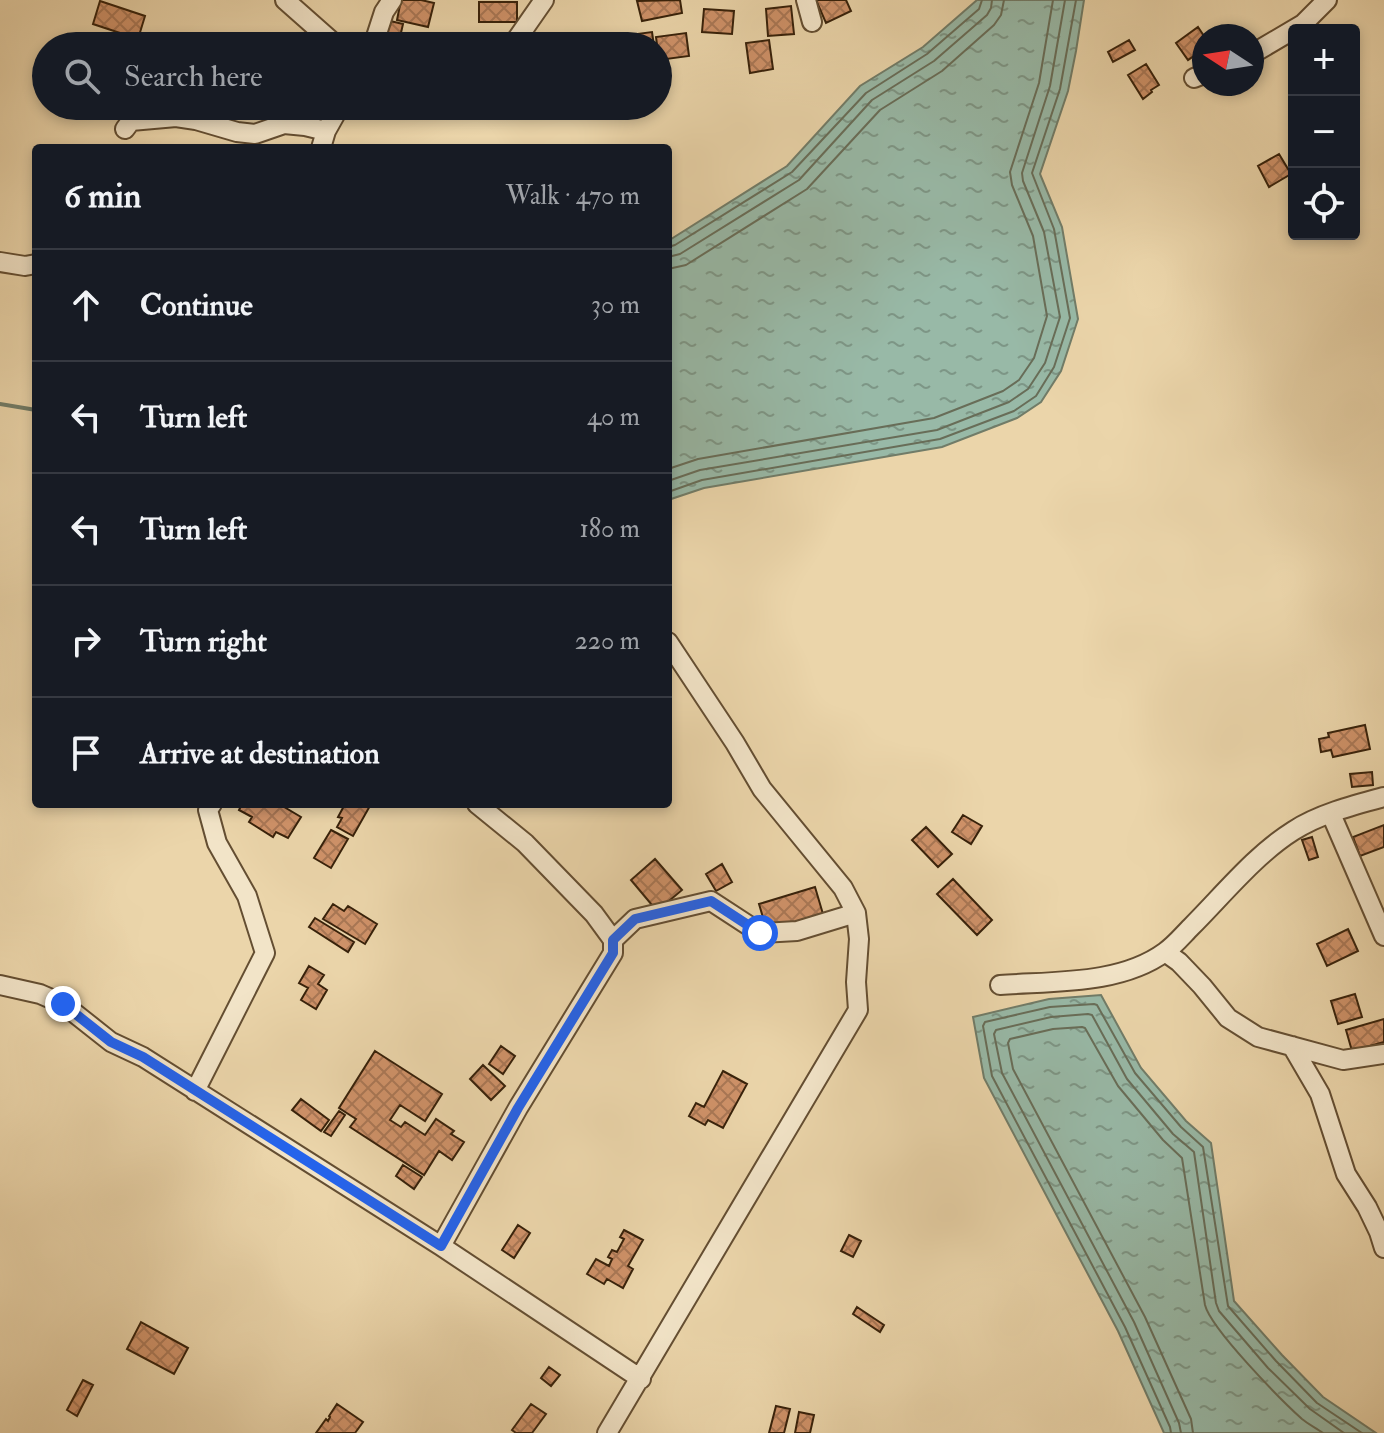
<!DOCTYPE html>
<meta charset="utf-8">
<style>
:root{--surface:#171b24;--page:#20242c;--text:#f1f3f6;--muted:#9ea1a6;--line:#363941}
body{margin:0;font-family:"IM FELL Double Pica",serif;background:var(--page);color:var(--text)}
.controls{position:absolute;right:24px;top:24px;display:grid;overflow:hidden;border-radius:8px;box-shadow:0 4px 12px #0003}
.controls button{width:72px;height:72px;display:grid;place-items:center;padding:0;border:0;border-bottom:2px solid var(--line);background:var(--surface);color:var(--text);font:40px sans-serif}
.compass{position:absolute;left:1192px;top:24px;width:72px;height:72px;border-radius:50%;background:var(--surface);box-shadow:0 4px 12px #0003;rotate:282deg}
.stop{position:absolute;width:24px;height:24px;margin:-18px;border:6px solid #2563eb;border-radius:50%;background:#fff}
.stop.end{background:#2563eb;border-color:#fff;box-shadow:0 2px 8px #0008}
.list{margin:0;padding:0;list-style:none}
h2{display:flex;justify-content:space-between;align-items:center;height:104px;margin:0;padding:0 32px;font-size:34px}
h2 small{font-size:26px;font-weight:400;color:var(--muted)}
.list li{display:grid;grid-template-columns:52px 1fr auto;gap:24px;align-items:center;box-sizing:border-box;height:112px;padding:0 32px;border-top:2px solid var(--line)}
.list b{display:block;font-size:30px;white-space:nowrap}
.list em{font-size:26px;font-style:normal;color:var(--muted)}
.icon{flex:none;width:44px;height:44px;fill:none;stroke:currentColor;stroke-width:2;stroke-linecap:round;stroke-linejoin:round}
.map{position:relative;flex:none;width:1384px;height:1433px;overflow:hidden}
.search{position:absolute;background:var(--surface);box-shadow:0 4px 12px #0003;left:32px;top:32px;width:640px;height:88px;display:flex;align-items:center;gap:20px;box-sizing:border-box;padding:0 28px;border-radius:44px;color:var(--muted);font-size:30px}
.panel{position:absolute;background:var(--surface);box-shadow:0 4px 12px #0003;left:32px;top:144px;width:640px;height:664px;border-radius:8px}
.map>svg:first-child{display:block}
.water{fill:url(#water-ripples);stroke:#717c68;stroke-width:2}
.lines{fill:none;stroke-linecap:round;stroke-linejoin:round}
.shore{stroke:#686d58;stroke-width:2}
.stream{stroke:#717c68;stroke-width:4}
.building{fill:url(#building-cross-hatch);stroke:#37210a;stroke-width:2}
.minor-casing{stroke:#644e32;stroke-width:22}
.minor{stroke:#f2e4c8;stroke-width:18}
.route{stroke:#2563eb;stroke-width:10}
</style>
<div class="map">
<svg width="1384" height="1433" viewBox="0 0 1384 1433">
<defs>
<pattern id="water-ripples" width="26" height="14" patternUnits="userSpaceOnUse" patternTransform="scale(2)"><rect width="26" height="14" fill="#98b9a7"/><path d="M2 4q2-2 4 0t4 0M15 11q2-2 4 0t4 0" fill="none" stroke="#7d9686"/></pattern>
<pattern id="building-cross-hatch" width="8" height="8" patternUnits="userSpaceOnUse" patternTransform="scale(2)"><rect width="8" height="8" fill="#cf9269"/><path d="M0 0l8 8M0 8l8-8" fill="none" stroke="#a97755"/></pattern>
</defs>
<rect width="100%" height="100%" fill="#ebd5aa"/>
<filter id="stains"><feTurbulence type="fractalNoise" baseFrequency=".0025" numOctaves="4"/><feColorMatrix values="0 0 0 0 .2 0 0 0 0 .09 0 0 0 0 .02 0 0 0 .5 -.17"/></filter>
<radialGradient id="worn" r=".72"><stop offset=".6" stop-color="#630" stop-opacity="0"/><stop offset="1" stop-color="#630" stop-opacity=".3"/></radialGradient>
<path class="water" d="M977 0H1084L1076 51 1068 91 1040 174 1062 227 1078 319 1061 371 1041 402 1017 418 942 447 704 488 668 500V241L787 166 860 86 923 47Z
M1101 995 1141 1068 1186 1121 1211 1143 1234 1301 1282 1355 1323 1397 1376 1433H1164L1118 1331 984 1078 973 1017 1049 999Z"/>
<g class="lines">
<path class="shore" d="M668 247 675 245 792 172 866 93 927 54 979 9 982 0
M668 257 680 254 799 180 872 100 934 61 987 15 991 8 992 0
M668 269 686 265 807 189 880 110 942 71 994 25 1001 15 1004 0
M668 469 698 459 934 418 1003 391 1019 380 1034 358 1047 316 1033 236 1012 185 1010 172 1039 83 1053 0
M668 481 700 470 937 430 1009 402 1028 389 1045 363 1060 317 1044 232 1023 181 1022 173 1050 86 1065 0
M668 492 702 480 940 439 1014 411 1036 396 1054 367 1070 318 1054 229 1032 173 1060 89 1076 0
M1171 1433 1170 1427 1125 1327 992 1076 983 1026 985 1022 1050 1007 1094 1004 1097 1005 1135 1073 1181 1127 1203 1147 1228 1306 1276 1361 1317 1403 1362 1433
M1181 1433 1179 1423 1134 1322 1002 1073 994 1034 996 1030 1051 1017 1088 1014 1092 1015 1127 1079 1173 1134 1194 1152 1216 1303 1219 1311 1268 1368 1310 1409 1344 1433
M1193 1433 1191 1419 1145 1317 1013 1069 1008 1043 1010 1039 1053 1029 1082 1027 1085 1028 1118 1086 1163 1140 1182 1158 1205 1305C1211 1329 1281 1400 1302 1419 1308 1424 1316 1428 1323 1433"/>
<path class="stream" d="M0 404 36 410"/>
</g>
<path class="building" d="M401 0H421L434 3 428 27 397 20Z
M680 0 682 13 642 21 637 1Z
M816 0H846L851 11 826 23Z
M100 1 145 16 138 39 93 24Z
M479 2H517V22H479Z
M791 6 794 34 768 36 766 9Z
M704 9 734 11 732 34 702 32Z
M386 20 403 24 398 46 381 44Z
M1198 27 1204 36V49L1188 60 1176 43Z
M652 32 654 46H630L629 35Z
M686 33 689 56 659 60 656 37Z
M607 37V46H558L557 39Z
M769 40 773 69 750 73 746 43Z
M1129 40 1135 50 1113 62 1108 52Z
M1146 64 1159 85 1151 90 1152 92 1143 99 1128 75Z
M1279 154 1291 174 1269 187 1258 166Z
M1365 725 1370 749 1333 757 1331 750 1321 752 1319 739 1329 737 1328 733Z
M1372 772 1373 785 1352 787 1350 774Z
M242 804H279L301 817 288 838 276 832 273 837 249 822 252 817 239 810Z
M345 804H371L353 836 337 827 342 818 338 817Z
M963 815 982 826 971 844 952 832Z
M1384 825V847L1360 856 1353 837Z
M926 827 952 854 938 867 912 840Z
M331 830 348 839 331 868 314 858Z
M1312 837 1318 857 1309 860 1302 840Z
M655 859 682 890 657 911 631 880Z
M722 864 732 882 716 891 706 874Z
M953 879 992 920 977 935 937 894Z
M815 887 823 914 767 931 759 904Z
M333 904 344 911 348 906 377 924 365 944 323 919Z
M315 918 354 942 348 952 309 927Z
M1348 929 1358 951 1327 966 1317 944Z
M309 966 324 975 318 984 327 990 316 1009 301 1000 308 988 299 983Z
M1355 994 1362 1017 1338 1024 1331 1001Z
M1384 1019V1042L1352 1051 1346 1030Z
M501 1046 515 1056 503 1074 489 1064Z
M375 1051 442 1094 425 1121 400 1105 390 1120 401 1127 405 1122 425 1135 436 1119 454 1131 451 1134 464 1142 452 1160 439 1151 424 1175 350 1127 356 1119 339 1108Z
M483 1065 505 1086 491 1100 470 1079Z
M723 1071 747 1084 723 1128 708 1120 705 1125 689 1116 696 1103 704 1107Z
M301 1099 329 1120 321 1131 292 1110Z
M339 1111 345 1115 331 1136 324 1132Z
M403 1165 422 1177 414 1189 396 1176Z
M518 1225 530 1233 514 1258 502 1250Z
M624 1230 643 1240 628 1266 633 1269 623 1288 607 1279 604 1284 587 1274 596 1259 609 1266 612 1259 608 1257 612 1250 617 1252 624 1239 620 1237Z
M849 1235 861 1241 853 1257 841 1251Z
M857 1307 884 1325 880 1332 853 1314Z
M141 1322 188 1348 174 1374 127 1349Z
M549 1367 560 1375 551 1386 541 1378Z
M83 1380 93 1385 77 1416 67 1410Z
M337 1404 363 1422 355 1433H316L326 1419 328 1421 330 1417 329 1416Z
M531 1404 546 1414 532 1433H516L512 1430Z
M776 1406 790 1409 784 1433H769Z
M799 1412 814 1415 810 1433H795Z"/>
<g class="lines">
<defs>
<path id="minor" d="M285 0 337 46
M806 0 812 22
M373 46 384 12 392 0
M512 46 544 0
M1252 54 1303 24 1327 0
M1194 78 1204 74
M125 129 131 121 176 117 196 120 237 132 255 134 284 124 305 126 326 131
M321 148 326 131 340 106
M0 262 25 266 36 264
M1331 814 1384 936
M613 940 635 919 711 901 760 933 797 931 856 913
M1165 952 1179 962 1202 986 1228 1018 1258 1037 1343 1060 1384 1054
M0 985 40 994 63 1004 111 1042 143 1057 441 1246 641 1379
M1000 985C1053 981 1120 985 1165 952 1175 945 1183 935 1191 927 1223 895 1255 855 1293 831 1319 814 1354 805 1384 797
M1292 1046 1320 1094 1346 1174 1367 1207 1379 1232 1384 1248
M195 1091 265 953 247 896 217 843 208 810 212 804
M441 1246 518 1108 613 953V940L594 914 525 843 477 804
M607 1433 858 1010 856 982 859 939 856 913 843 888 762 789 735 743 668 642"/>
</defs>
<use href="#minor" class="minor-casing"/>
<use href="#minor" class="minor"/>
</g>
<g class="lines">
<path class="route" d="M63 1004 111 1042 143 1057 441 1246 518 1108 613 953V940L635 919 711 901 760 933"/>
</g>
<rect width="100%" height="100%" filter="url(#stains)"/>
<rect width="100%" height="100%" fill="url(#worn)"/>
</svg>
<div class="controls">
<button>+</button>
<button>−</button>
<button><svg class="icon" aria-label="locate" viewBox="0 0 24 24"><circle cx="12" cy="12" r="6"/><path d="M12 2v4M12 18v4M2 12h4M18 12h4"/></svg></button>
</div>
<svg class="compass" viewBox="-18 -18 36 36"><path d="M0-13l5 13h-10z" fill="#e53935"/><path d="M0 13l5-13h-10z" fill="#9ea1a6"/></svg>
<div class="stop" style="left:760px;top:933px"></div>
<div class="stop end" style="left:63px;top:1004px"></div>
<div class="search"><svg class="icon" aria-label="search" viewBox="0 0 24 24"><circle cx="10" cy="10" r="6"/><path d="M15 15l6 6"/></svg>Search here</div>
<section class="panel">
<h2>6 min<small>Walk · 470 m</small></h2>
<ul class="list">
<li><svg class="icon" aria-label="ahead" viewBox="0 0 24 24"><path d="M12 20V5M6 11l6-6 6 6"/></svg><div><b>Continue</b></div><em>30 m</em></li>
<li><svg class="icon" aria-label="left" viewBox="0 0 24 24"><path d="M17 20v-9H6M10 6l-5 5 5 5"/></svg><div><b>Turn left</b></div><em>40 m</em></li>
<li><svg class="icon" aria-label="left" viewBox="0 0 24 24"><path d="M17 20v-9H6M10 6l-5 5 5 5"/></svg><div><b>Turn left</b></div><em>180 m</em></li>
<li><svg class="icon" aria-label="right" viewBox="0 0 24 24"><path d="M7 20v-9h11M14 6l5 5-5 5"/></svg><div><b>Turn right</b></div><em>220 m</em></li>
<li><svg class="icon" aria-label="arrive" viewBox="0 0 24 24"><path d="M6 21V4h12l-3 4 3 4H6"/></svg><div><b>Arrive at destination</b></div></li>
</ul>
</section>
</div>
